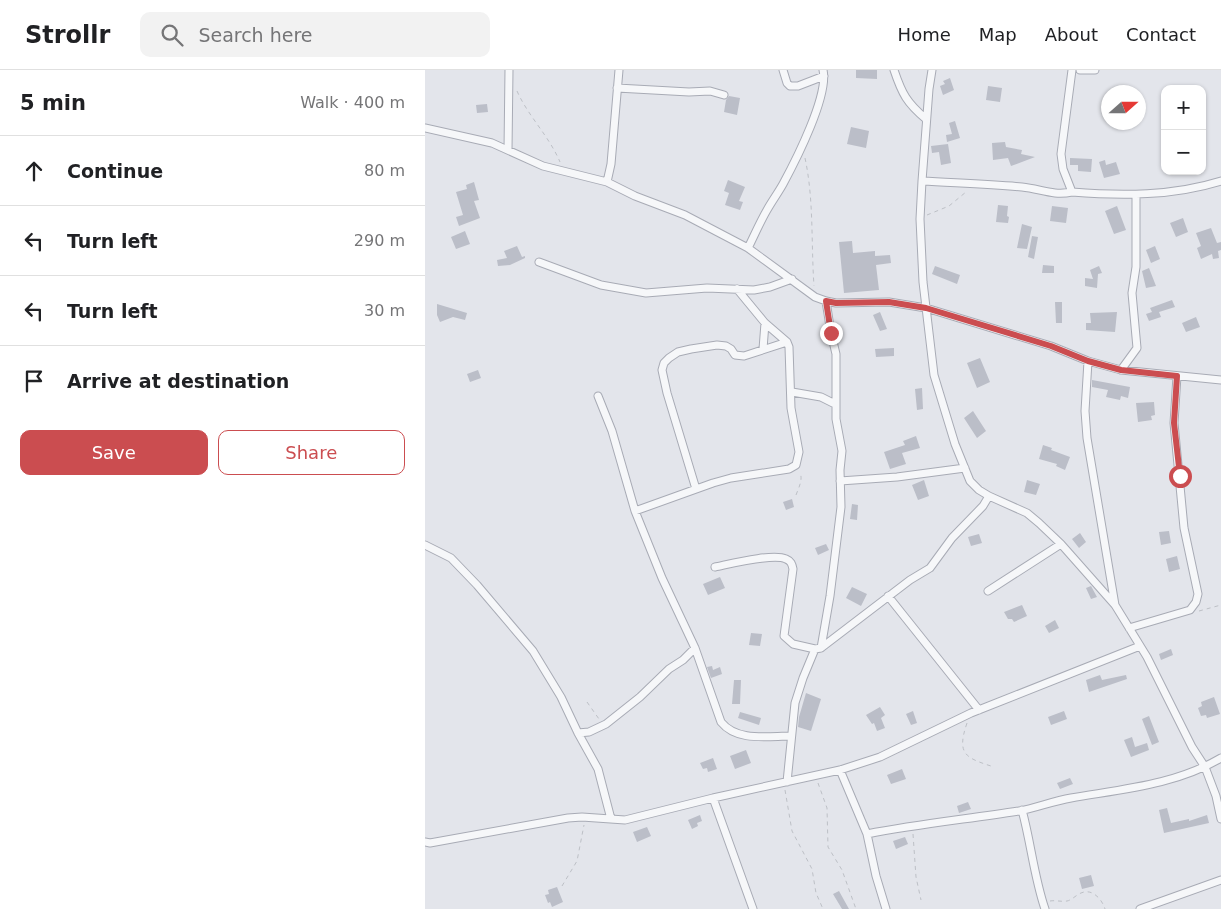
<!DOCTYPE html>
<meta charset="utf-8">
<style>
:root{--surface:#fff;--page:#f2f2f2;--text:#202124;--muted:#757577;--line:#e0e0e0;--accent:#cb4d50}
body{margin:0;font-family:"DejaVu Sans",sans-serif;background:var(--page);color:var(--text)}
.controls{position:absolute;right:15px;top:15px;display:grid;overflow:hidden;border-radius:10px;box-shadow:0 1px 4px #0004}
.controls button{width:45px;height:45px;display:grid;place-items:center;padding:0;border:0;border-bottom:1px solid var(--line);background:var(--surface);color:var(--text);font:25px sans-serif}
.compass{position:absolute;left:676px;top:15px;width:45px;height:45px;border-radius:50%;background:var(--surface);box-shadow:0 1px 4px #0004;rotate:69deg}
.stop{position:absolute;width:15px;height:15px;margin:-11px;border:4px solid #cb4d50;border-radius:50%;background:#fff}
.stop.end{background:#cb4d50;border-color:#fff;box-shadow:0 1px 5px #0008}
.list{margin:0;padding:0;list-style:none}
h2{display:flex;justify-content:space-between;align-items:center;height:65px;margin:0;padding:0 20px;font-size:21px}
h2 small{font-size:16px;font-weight:400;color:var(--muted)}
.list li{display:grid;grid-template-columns:32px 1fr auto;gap:15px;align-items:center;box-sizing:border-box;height:70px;padding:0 20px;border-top:1px solid var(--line)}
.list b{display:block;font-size:19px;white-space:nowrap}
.list em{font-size:16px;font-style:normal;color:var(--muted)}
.actions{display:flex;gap:10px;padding:15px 20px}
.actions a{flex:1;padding:11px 0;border:1px solid var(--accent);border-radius:10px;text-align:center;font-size:18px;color:var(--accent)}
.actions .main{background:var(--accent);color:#fff}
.icon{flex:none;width:28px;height:28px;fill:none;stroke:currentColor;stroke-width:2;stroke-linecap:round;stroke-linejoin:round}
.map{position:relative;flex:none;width:796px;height:839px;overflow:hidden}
header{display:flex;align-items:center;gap:30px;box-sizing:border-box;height:70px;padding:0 25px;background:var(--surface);border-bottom:1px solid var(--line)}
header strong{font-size:24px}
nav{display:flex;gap:28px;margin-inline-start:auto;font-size:18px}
.search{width:350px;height:45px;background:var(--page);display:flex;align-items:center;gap:12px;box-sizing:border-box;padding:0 18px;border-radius:10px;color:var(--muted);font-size:19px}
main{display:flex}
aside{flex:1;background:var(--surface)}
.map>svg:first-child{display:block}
.building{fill:#bbbec8}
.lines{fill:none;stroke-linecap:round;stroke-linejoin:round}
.minor-casing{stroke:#a8abb5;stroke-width:9}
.path{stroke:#bdc0c6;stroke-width:1;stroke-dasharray:4 4;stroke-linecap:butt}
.minor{stroke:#f6f7f9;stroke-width:7}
.route{stroke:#cb4d50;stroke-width:6}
</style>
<header>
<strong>Strollr</strong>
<div class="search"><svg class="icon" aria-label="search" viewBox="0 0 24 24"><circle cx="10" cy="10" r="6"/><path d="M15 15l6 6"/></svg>Search here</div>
<nav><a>Home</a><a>Map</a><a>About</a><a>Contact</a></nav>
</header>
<main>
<aside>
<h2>5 min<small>Walk · 400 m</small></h2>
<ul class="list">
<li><svg class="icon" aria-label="ahead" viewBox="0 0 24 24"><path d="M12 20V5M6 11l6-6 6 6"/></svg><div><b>Continue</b></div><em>80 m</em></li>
<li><svg class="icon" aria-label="left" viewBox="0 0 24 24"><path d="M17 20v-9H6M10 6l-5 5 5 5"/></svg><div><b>Turn left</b></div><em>290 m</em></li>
<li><svg class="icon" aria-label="left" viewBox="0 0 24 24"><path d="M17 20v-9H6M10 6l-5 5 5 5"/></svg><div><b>Turn left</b></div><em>30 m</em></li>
<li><svg class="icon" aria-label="arrive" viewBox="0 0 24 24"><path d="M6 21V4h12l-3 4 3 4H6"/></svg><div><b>Arrive at destination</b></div></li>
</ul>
<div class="actions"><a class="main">Save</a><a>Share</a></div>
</aside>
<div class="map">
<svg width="796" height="839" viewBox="0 0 796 839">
<rect width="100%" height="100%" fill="#e3e5eb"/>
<path class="building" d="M431 0H452V9L431 8Z
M525 8 529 20 518 25 515 16 520 14 518 11Z
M563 16 577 18 575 32 561 30Z
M304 26 315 28 312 45 299 42 301 30Z
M62 34 63 42 52 43 51 35Z
M530 51 535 68 522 72 521 65 527 64 524 53Z
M426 57 444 61 441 78 422 74Z
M580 72 581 77 597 80 596 84 610 87 586 96 583 88 568 90 567 73Z
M523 74 526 93 516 95 514 82 507 83 506 76Z
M645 88 667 89 666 102 653 101V95H645Z
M680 90 681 95 691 92 695 104 679 108 674 92Z
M303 110 320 117 314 131 318 132 315 140 300 135 304 123 299 121Z
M49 112 54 130 49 131 55 148 34 156 31 147 38 145 31 122 42 119 41 115Z
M573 135 583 136 582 146 584 147 583 153 571 152Z
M627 136 643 138 641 153 625 151Z
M692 136 701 160 689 164 680 141Z
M758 148 763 162 751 167 745 153Z
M597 154 607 157 602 179 592 178Z
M786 158 792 173 796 172V180L793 181 794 188 788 189 787 184 776 189 772 178 776 176 771 163Z
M40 161 45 174 31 179 26 167Z
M607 166 613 167 609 189 603 187Z
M427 171 428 183 450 181V186L465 185 466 193 451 195 454 220 419 223 414 172Z
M92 176 97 187 100 186V188L85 195 73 196 72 190 82 188 79 181Z
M730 176 735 189 726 193 721 180Z
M618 195 629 196V203H617Z
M510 196 535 205 532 214 507 204Z
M674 196 677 203 673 204 672 218 660 216V208L668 209 665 200Z
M724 198 731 216 721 218 717 201Z
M747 230 750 237 734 242 736 247 724 251 721 244 727 242 725 238Z
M630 232H637V253H631Z
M12 234 42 243 40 250 28 247 15 252 12 245Z
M455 242 462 259 455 261 448 245Z
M692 242 690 262 661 260V253H666L665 243Z
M771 247 775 257 761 262 757 253Z
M469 278V286L451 287 450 279Z
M555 288 565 312 552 318 542 293Z
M53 300 56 308 45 312 42 304Z
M667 310 705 317 703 328 696 326 695 330 681 327 683 320 667 317Z
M497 318 498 339 492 340 490 319Z
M729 332 730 345 726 346 727 350 713 352 711 333Z
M548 341 561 361 552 368 539 348Z
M491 366 495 378 477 383 481 394 465 399 459 382 480 375 478 371Z
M618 375 627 378 626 380 645 387 640 400 631 396 632 394 614 389Z
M499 410 504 426 493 430 487 415Z
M602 410 615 414 611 425 599 422Z
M367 429 369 437 361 440 358 432Z
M427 434 433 435 432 450 425 449Z
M744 461 746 473 736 475 734 462Z
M655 463 661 472 654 478 647 469Z
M554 464 557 473 546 476 543 467Z
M401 474 404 480 393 485 390 478Z
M752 486 755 499 744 502 741 489Z
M295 507 300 518 283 525 278 514Z
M666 516 672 527 666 529 661 518Z
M427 517 442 524 436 536 421 528Z
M597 535 602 546 589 552 587 549H583L579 542Z
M630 550 634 558 624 563 620 556Z
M326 563 337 564 335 576 324 575Z
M746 579 748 585 736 590 734 584Z
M287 596 288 600 295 597 297 604 286 608 282 597Z
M675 605 677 610 701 605 702 609 664 622 661 610Z
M309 610H316L315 634H307Z
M381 623 396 629 386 661 373 657 374 647Z
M789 627 795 644 782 648 781 645 776 646 773 638 777 636 776 632Z
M455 637 460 645 456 648 460 658 452 661 449 653 447 654 441 645Z
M488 641 492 653 486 655 481 644Z
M639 641 642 649 626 655 623 647Z
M315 642 336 648 334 655 313 648Z
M724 646 734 672 727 675 717 649Z
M707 667 710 677 722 673 724 680 706 687 699 670Z
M321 680 326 693 310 699 305 686Z
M288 688 292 699 283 702 282 698 278 699 275 693Z
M477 699 481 709 466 714 462 705Z
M645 708 648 714 635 719 632 713Z
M543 732 546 739 534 743 532 736Z
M742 738 746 753 764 749V751L782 745 784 753 739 763 734 740Z
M275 745 277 751 272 753 273 756 267 759 263 750Z
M222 757 226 766 212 772 208 762Z
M480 767 483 774 471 779 468 771Z
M666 805 669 816 657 819 654 808Z
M132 817 138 832 127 837 125 832 123 833 120 825 124 824 123 820Z
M414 821 424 839H417L408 824Z"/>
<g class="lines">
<defs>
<path id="minor" d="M358 0 362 13 365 16H373L399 6
M469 0C477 24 482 33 501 49
M507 0 504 19 497 111 495 149 498 212 509 305 530 374 545 411 554 420 564 426 602 443 614 453 636 474 690 535 722 587 767 677 780 697 791 726 796 749
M647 0 636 84 638 99 647 122C697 126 748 126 796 111
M655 0H670
M192 18 264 22 285 21 299 25
M0 58 67 73 118 96 182 112 210 126 260 145 323 178 390 227 401 231 411 233 464 232 501 238 626 276 663 291 696 300 796 310
M83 80 84 0
M497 111C530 113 564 114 597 117 616 119 628 126 647 122
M182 112 186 94 194 0
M323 178C329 166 335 152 342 140 347 131 353 123 358 114 371 90 404 25 398 0
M114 192 176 215 221 223 282 218 329 220 345 217 367 209
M338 279 340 253
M663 291 660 341 662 368 690 535
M696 300 712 278 707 223 711 197V125
M367 322 396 327 410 334
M173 326 187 361 210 441 237 508 270 578 296 652C312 672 343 666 366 666
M415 411 472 407 540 398
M271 419 242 323 237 300 239 293 244 288 253 282 266 279 292 275 301 276 306 279 310 285 319 286 362 272
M210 441 288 413 306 408 364 399 371 395 374 382 366 338 364 277 362 272 340 253 312 219
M0 475 26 488 52 515 108 581 136 627 153 663 173 699 186 749
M290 497C305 494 348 483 361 489 366 491 367 494 368 499L359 566 368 574 390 579
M563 521 636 474
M463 526 554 640
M704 558 765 540 771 532 773 524 759 458 749 353 752 306
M396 578 485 510 505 498 527 468 558 436 564 426
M153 663 164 662 181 654 215 627 244 599 258 590 270 578
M415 700 442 764 451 806 461 839
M362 712 370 633 378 608 390 579 396 578 405 526 416 437 415 400 417 381 411 349V284L406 263 401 231
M288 728 328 839
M597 740C606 773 609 807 620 839
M442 764C493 754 543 749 594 741 611 738 628 731 646 728 698 719 750 715 796 688
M0 772 5 773 143 748 157 747 200 750 288 728 415 700 455 687 546 643 715 576
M715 839 796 810"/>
</defs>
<use href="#minor" class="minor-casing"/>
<path class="path" d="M92 21C103 46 124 66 135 92
M380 88C389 130 386 173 389 216
M502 145 524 136 541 122
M371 425C374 417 378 410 375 402
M774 541 796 535
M162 632 174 649
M542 653C531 685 541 688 569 697
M393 713 402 738 403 777 417 800 431 839
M360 720 367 761 387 799 391 823 398 839
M488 764 491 807 496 830
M137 816 152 791 159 755
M625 831C631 830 636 832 642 831 647 830 651 825 656 823 667 818 677 829 680 839"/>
<use href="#minor" class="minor"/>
</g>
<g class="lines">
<path class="route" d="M406 263 401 231 411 233 464 232 501 238 626 276 663 291 696 300 752 306 749 353 755 406"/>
</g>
</svg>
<div class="controls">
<button>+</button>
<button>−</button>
</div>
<svg class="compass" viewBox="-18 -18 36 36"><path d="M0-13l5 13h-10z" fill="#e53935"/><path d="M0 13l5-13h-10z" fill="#757577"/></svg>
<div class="stop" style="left:755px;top:406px"></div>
<div class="stop end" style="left:406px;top:263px"></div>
</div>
</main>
